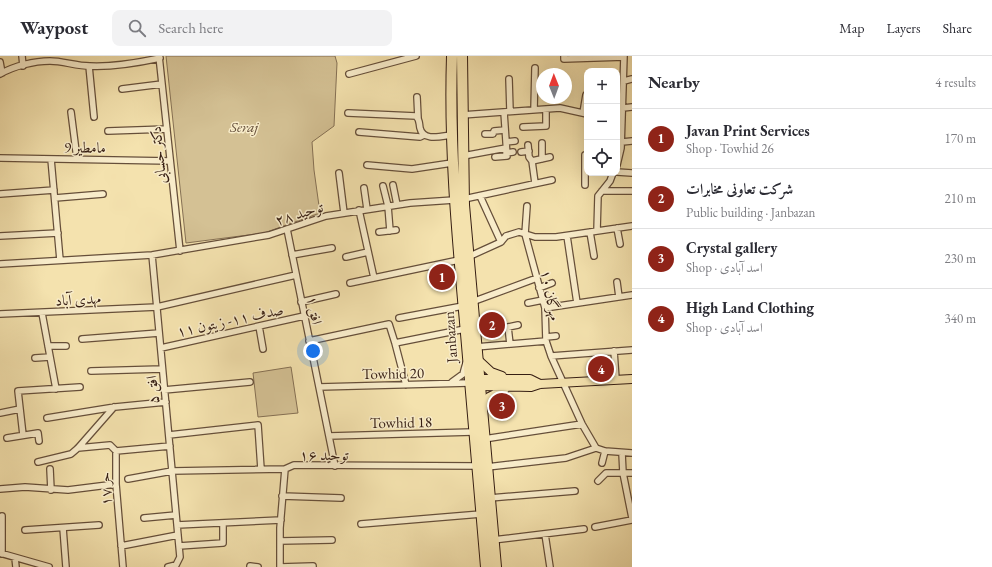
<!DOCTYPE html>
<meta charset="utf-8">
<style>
:root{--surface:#fff;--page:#f2f2f3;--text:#2b2b33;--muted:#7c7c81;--line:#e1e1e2;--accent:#8f2418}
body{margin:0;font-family:"EB Garamond",Amiri,serif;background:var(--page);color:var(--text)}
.controls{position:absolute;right:12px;top:12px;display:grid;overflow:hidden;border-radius:8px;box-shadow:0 4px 16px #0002}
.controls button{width:36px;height:36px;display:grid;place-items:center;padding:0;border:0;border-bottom:1px solid var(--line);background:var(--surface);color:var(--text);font:20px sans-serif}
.compass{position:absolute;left:536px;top:12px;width:36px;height:36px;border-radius:50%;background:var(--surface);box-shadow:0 4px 16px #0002;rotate:359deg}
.you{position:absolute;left:313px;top:295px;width:14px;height:14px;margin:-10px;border:3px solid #fff;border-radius:50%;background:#1a73e8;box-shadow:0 0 0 6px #1a73e833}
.badge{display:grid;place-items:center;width:26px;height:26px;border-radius:50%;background:var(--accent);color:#fff;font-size:13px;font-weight:700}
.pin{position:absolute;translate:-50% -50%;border:2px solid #fff;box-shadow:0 1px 4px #0006}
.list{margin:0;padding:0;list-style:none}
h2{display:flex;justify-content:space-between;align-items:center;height:52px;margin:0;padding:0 16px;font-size:17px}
h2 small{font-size:13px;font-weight:400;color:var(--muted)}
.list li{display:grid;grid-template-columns:26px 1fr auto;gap:12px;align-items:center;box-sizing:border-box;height:60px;padding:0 16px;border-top:1px solid var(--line)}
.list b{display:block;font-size:15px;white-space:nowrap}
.list p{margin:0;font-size:13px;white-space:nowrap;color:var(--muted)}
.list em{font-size:13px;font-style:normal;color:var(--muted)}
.icon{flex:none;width:22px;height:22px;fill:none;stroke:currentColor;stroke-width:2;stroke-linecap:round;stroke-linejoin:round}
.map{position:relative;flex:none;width:632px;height:511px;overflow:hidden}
header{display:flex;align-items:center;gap:24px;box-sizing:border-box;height:56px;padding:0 20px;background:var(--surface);border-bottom:1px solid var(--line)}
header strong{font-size:19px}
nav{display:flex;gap:22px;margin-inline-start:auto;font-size:14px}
.search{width:280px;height:36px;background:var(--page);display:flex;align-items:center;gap:10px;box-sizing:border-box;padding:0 14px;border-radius:8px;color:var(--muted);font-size:15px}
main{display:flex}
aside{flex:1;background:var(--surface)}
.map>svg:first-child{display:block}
.green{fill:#d4c194;stroke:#857054}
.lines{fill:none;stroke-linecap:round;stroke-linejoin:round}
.street-casing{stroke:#664f3a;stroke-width:8}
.primary-casing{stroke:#361e13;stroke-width:10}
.highway-casing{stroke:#361e13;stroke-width:12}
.street{stroke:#f8ecca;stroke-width:5.5}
.primary{stroke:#f4e2ae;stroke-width:8}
.highway{stroke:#f4e2ae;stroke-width:10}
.labels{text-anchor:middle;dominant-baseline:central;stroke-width:3;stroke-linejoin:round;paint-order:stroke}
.park-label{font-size:15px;font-style:italic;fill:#654f3a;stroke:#f8ecca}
.street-label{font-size:15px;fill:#361e13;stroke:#f8ecca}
</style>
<header>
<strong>Waypost</strong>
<div class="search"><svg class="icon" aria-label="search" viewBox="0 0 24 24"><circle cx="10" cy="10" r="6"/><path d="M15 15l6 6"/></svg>Search here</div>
<nav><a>Map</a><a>Layers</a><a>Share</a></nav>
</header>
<main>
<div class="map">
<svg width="632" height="511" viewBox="0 0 632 511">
<rect width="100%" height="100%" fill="#f4e2ae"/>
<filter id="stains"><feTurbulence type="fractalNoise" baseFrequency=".005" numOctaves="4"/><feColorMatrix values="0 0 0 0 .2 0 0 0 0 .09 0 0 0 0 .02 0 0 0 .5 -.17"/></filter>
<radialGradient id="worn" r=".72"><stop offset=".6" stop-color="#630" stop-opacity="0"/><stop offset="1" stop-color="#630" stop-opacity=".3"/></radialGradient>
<path class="green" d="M166 0H335L337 7 334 70 312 86 314 114 320 157 264 177 186 187Z
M291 311 298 357 258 361 253 317Z"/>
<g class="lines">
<defs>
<path id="street" d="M22 0 23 10
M159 0 180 195
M564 0V3L624 1
M0 6 2 17
M89 10 94 61
M0 18C14 10 34 5 50 5 63 5 76 10 90 10 113 11 137 7 160 2
M349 18 416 0
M509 23 510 55
M624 25 632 23
M122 33 162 28
M417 41 418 62
M623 52 632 51
M534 54 535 12
M71 56 77 103
M348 57 416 60C420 64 419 67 420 72 423 86 442 80 452 79
M583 57 586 39
M462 59 560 52 587 58
M523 71 546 70V53
M108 75 167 73
M359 76 420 81 424 79
M485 78H493L494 75 505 74
M506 86 515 85
M622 86 632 85
M542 87V103
M528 89 529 101 532 105
M521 96 529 95
M506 97 513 96
M463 100 506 92
M495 101 507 100 504 56
M0 102 170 105
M51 103 60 204
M367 109 412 113 452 107
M617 109 621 92 624 0
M617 116 632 117
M339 117 344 157
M535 127 532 105 550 101
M393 129 397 149
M585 129V99H587
M383 130 388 150 390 175
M364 132 367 153
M602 135H632
M0 138 54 134
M480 140 501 186
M55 142 103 138
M464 143 552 124
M527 150 525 178 545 252 546 285 551 300 582 368 596 392 605 395 632 397
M359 154 374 222
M617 172 620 188
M287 173 335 410
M597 175 598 140 610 125 613 117
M379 176 396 174
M590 176 594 200
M0 180 58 177
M567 180 577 247
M152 199 180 501 176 509 168 511
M292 199 332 192
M346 201 368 196
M468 201 501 186 506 180 519 176 535 181H556L632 170
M0 208 152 199 269 179 326 160 410 147 454 144
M617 226 619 241
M350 227 459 204
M539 232 552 227
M301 246 336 238
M472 246 537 222
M528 247 543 244
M545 252 632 239
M42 257 56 333
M0 258 157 251 296 219
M399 262 463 250
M259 270 263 293
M546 281 556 280
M82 283 159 277
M309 285 389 268 395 287 465 273
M395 287 406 329
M510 288 508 271 518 269
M48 290H66
M476 291 546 285
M161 292 304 260
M614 295 616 323
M551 300 632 294
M35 302 50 301
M91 315 162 313
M452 326 463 318 466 307
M319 331 469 327
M164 334 250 326
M0 357 20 353
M47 362 115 351 166 346
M23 379 18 335 80 331
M169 379 258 369 261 413
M329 380 473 376
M7 382 38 377 39 385
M484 383 582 368
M78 392 110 389 116 395V428L123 511
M116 395 170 390
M622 397 623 417 632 462
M38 406 71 398 78 392 114 351
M602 407 605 395
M487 411 566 402 596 392
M50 413 51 434
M128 423 172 415 285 413 294 409 477 410
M598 425 606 417H632
M0 433 25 431 68 434 116 428
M282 440 341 442
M490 442 575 435
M144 462 176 459
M361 468 481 458
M177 469 281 464
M595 471 632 464
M63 472 66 511
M25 474 99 469
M545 478 550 511
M493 484 584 473
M280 485 332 484
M121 490 178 479
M179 490 223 487V467
M0 497 49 511
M2 498V460
M15 502 16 511
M250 510 258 511
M280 511V472L285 413
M280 511 313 510"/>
<path id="primary" d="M477 303 491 316 502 320
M474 325 478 323H530L540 328
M476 330 531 331 540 328 632 323
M481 353 489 341 505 333"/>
<path id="highway" d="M452 0C449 89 457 177 465 266 472 348 479 429 486 511
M462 0 464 149 496 511"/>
</defs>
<use href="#street" class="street-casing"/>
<use href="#primary" class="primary-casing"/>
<use href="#highway" class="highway-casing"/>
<use href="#street" class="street"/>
<use href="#primary" class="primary"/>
<use href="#highway" class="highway"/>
</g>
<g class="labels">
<g class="park-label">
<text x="244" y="70">Seraj</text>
</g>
<g class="street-label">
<text transform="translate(85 91) rotate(1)">مامطیر 9</text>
<text transform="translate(158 99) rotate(-96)">دکتر حسابی</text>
<text transform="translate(299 157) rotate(-17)">توحید ۲۸</text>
<text transform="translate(551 239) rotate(79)">مهرگان ۱۰</text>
<text transform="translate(78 243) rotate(-3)">مهدی آباد</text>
<text transform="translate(315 254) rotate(79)">افق ۱</text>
<text transform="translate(230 264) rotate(-12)">صدف ۱۱- زیتون ۱۱</text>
<text transform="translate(450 281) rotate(-94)">Janbazan</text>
<text transform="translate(393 317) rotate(-1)">Towhid 20</text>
<text transform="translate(152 334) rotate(-95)">افق ۵</text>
<text transform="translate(401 366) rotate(-1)">Towhid 18</text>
<text x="324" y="398">توحید ۱۶</text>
<text transform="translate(105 433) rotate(-93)">حر ۱۷</text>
</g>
</g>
<rect width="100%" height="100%" filter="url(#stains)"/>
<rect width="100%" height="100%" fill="url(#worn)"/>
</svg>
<div class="controls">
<button>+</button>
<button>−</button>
<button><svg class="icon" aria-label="locate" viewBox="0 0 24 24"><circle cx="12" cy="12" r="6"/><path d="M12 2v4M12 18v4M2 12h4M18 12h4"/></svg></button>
</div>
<svg class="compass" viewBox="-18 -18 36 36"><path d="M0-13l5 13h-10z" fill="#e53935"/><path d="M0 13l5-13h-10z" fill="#7c7c81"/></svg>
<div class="you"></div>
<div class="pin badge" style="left:442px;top:221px">1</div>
<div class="pin badge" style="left:492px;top:269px">2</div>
<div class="pin badge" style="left:502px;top:350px">3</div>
<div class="pin badge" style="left:601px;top:313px">4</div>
</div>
<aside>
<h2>Nearby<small>4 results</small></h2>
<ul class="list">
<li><span class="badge">1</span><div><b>Javan Print Services</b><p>Shop · Towhid 26</p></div><em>170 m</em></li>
<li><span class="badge">2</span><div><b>شرکت تعاونی مخابرات</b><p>Public building · Janbazan</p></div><em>210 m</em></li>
<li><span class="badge">3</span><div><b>Crystal gallery</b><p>Shop · اسد آبادی</p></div><em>230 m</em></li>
<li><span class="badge">4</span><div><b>High Land Clothing</b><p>Shop · اسد آبادی</p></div><em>340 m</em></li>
</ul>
</aside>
</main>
